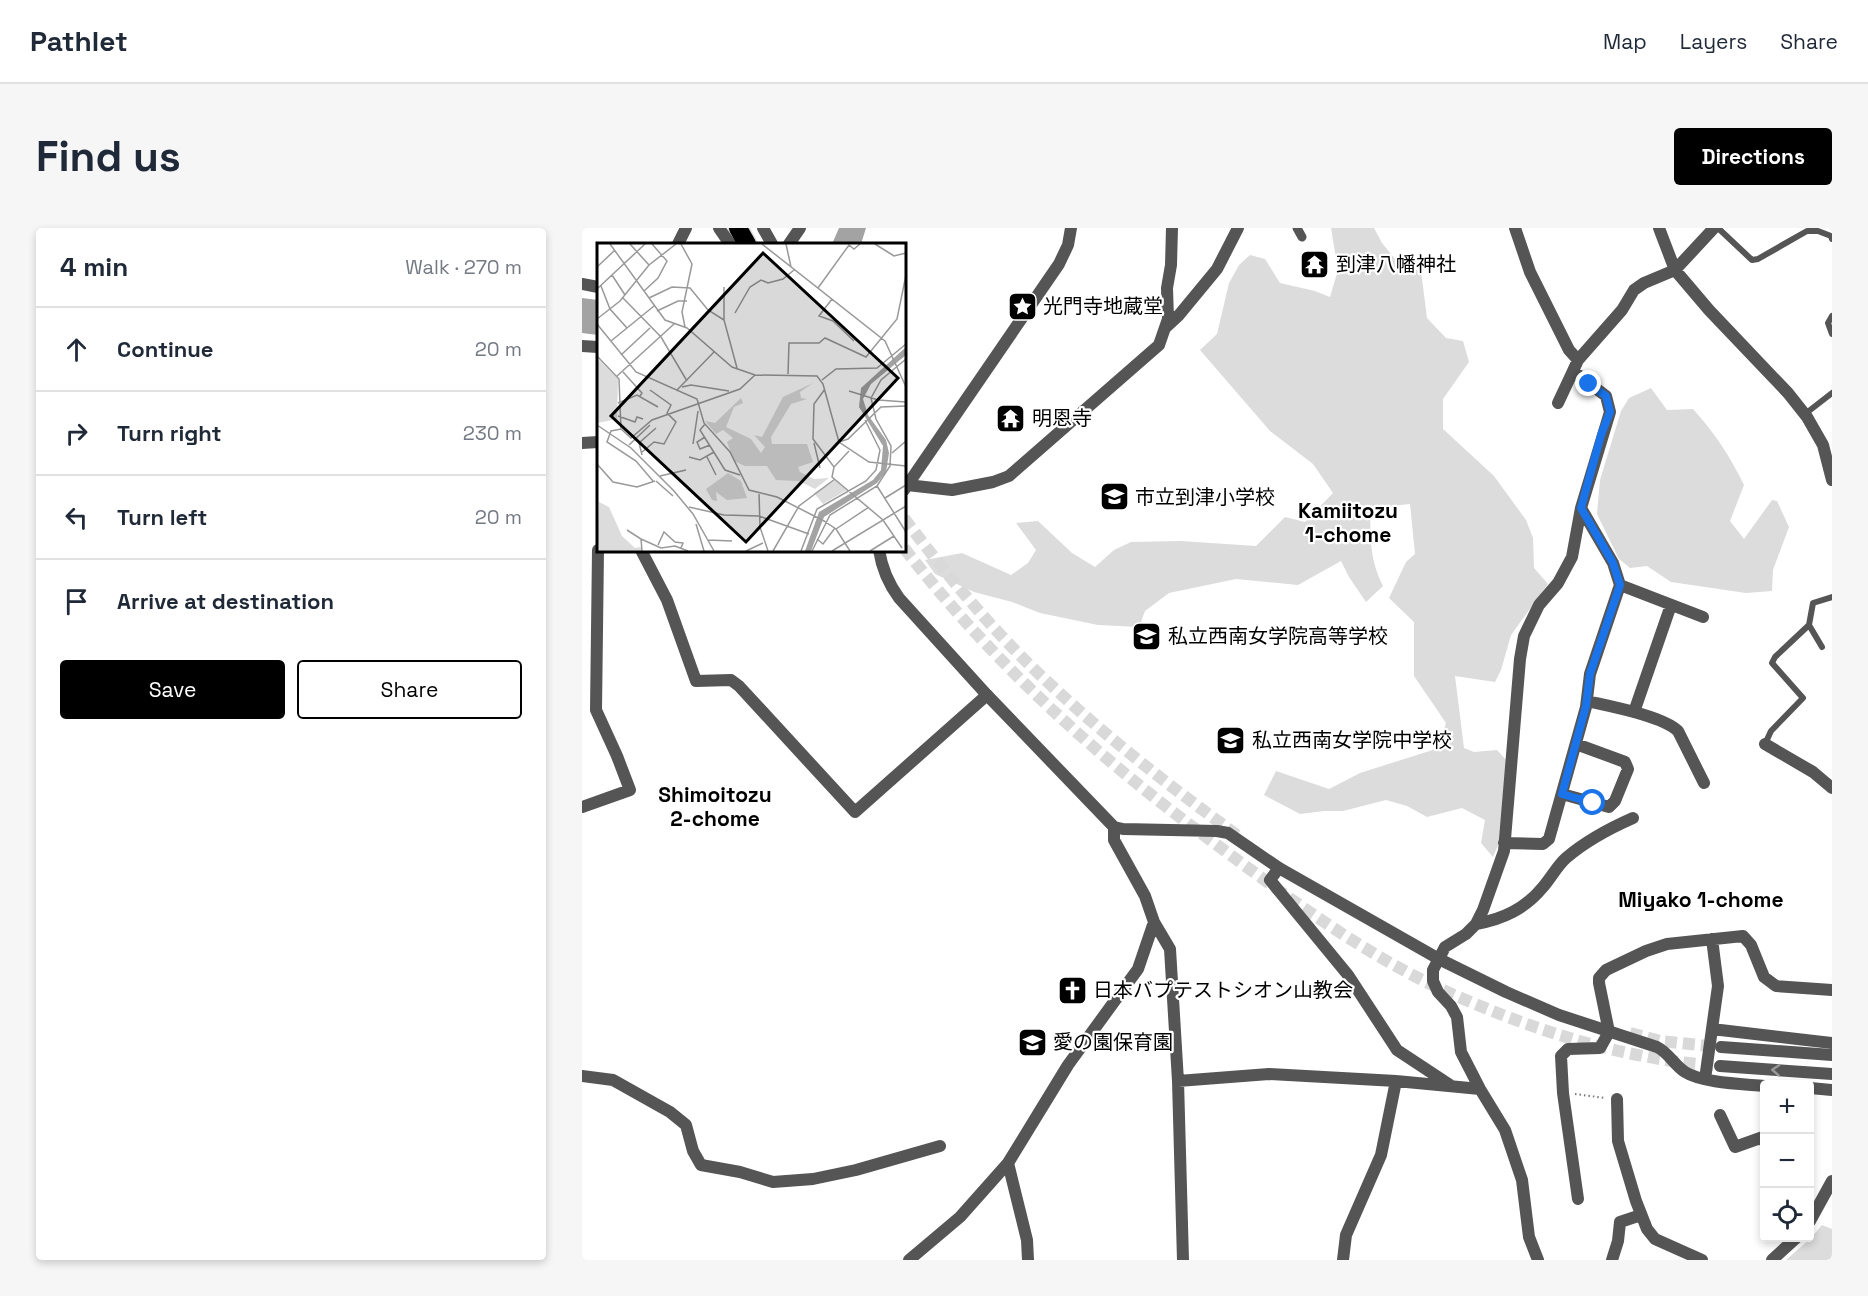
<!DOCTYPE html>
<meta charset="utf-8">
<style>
:root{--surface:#fff;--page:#f6f6f7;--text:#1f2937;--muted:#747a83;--line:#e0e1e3;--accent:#000}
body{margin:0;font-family:"Space Grotesk","Noto Sans JP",sans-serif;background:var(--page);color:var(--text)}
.controls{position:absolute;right:18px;bottom:18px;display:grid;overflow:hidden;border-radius:6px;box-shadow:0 3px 9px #0003}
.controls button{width:54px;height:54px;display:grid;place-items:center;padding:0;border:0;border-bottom:2px solid var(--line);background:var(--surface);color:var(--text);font:30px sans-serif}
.stop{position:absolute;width:18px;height:18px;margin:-14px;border:4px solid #1a73e8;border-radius:50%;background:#fff}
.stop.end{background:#1a73e8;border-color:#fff;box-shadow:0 2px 6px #0008}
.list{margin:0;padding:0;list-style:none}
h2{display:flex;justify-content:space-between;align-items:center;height:78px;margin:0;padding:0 24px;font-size:26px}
h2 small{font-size:20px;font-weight:400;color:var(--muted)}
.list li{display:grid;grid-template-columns:39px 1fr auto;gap:18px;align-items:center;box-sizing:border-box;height:84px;padding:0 24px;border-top:2px solid var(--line)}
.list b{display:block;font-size:22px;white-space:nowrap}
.list em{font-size:20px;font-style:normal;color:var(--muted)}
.actions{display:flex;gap:12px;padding:18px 24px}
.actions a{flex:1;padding:14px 0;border:2px solid var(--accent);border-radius:6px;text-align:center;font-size:21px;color:var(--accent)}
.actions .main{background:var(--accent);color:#fff}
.icon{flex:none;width:33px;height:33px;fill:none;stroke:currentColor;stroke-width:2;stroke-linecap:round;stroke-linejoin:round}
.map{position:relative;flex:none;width:1250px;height:1032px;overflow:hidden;border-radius:6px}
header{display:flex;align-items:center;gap:36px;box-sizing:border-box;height:84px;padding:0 30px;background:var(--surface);border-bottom:2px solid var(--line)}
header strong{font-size:28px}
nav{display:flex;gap:33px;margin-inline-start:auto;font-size:21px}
.intro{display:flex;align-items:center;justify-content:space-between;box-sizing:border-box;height:144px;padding:0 36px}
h1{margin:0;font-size:42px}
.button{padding:15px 27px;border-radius:6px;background:var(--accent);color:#fff;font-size:21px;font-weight:700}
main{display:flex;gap:36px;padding:0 36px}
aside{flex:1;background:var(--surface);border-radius:6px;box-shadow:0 3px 9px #0003}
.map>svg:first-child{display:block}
.green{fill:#dcdcdc}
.water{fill:#a3a3a3}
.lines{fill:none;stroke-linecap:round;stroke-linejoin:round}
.tertiary-tunnel{stroke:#d9d9d9;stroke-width:12;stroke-dasharray:12 6;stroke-linecap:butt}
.motorway-casing{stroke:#dbdbdb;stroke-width:21}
.path{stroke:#777;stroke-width:2;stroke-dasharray:1.5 3;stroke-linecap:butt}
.service{stroke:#555;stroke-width:6}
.pedestrian{stroke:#555;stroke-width:9}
.minor{stroke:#555;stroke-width:12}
.tertiary{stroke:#555;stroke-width:12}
.motorway{stroke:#000;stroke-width:18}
.oneway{stroke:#999}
.route{stroke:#1a73e8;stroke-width:8}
.labels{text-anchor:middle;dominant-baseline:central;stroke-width:4.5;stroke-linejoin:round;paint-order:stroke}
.poi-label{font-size:20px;fill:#000;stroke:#fff;text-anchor:start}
.neighbourhood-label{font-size:21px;font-weight:bold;fill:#000;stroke:#fff}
.inset-road{fill:none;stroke:#999;stroke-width:1.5}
.view{fill:#000;fill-opacity:0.15;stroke:#000;stroke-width:3}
.inset-edge{fill:none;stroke:#000;stroke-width:3}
</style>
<header>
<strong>Pathlet</strong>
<nav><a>Map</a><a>Layers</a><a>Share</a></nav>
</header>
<div class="intro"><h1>Find us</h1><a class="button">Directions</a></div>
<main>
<aside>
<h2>4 min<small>Walk · 270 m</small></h2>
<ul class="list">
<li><svg class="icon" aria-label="ahead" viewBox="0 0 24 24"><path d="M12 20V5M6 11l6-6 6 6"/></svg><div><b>Continue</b></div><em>20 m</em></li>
<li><svg class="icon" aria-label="right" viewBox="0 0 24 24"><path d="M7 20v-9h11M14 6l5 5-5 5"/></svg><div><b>Turn right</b></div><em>230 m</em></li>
<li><svg class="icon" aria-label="left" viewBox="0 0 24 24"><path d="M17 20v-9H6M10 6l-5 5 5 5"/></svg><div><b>Turn left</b></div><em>20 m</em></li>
<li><svg class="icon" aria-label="arrive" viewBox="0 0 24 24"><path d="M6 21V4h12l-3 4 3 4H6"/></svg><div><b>Arrive at destination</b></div></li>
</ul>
<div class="actions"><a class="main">Save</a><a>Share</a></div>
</aside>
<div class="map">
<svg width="1250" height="1032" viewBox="0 0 1250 1032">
<rect width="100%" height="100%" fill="#fff"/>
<path class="green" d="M749 0H792L800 15 817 36 839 43 845 90 864 110 881 113 887 134 861 171V201L912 248 944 292 951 310 952 340 966 356 929 407 919 442 913 454 873 448 882 520 892 524 915 522 924 532 918 613 911 629 899 615 903 592 880 580 845 589 825 578 804 572 761 583H742L718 586 682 567 694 543 747 561 778 545 857 520 864 495 832 448V394L807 370 824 334 833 326 828 276 788 280C789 311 787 330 801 358L784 374 767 349 759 333 716 357 654 351 587 365 563 383 557 399 516 397 458 385 430 374 392 364 353 346 343 332 380 325 429 347 446 335 454 322 434 295 456 293 490 325 513 339 532 322 549 314 599 313 674 318 703 289 723 294 751 265 731 236 688 203 618 122 635 106 647 55 657 37 668 27 683 31 698 55 733 63 748 69 756 42Z
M1069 160 1085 182 1111 181C1132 204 1148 228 1162 257L1148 293 1162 311 1190 272 1195 273 1207 299 1191 342 1190 363 1164 365 1089 354 1065 338 1048 340 1037 331 1015 286 1018 252 1039 183 1047 170Z
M1240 997 1250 1001V1032H1204L1229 1010Z"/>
<path class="water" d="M257 0H284L279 16H250Z
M0 70 16 72V107L0 105Z"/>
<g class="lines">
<path class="tertiary-tunnel" d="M322 290C367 350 415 408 470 458 528 512 590 560 655 607
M322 320C410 434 516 530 631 614 704 668 778 724 861 762 930 793 1003 819 1078 831 1098 835 1118 836 1138 838
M1048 805 1078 813 1137 819"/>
<defs>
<path id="motorway" d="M156 0 165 16"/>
</defs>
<use href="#motorway" class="motorway-casing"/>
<path class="path" d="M993 866 1023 870"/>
<path class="service" d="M1136 0 1170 32 1176 31 1225 3H1236L1249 8 1250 11
M1250 88 1246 95 1250 106
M1223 186 1250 165
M1240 419 1227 397 1231 375 1250 369
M1183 516 1189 503 1221 470 1190 435 1193 429 1227 397"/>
<path class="pedestrian" d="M715 0 720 9"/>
<path class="minor" d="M137 0 148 16
M181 0 190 16
M933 0 948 44 987 122 996 132
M1077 0 1093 42 1127 82 1206 165 1225 189 1241 217 1250 252
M96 16 104 0
M207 16 218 0
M0 56 16 59
M583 100 597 87 635 41 656 0
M0 118 16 119
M976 175 991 143
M0 215 16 214
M325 257 370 262 411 254 427 248 577 117 586 91 585 60 589 37 590 0
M322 262 477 36 486 17 489 0
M59 322 85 372 114 453 149 452 157 458 273 584 405 467
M1038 357 1121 389
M1005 473C1027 478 1081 488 1096 503L1122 555
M1052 484 1089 377
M1183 516 1231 544 1250 560
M980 566 1027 579 1033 573 1046 541 1043 534 994 516
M0 579 48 562 35 528 14 482 16 322
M532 599V612L563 668 572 694 588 721 596 853 601 1032
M922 615 961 616 967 611 1004 479 1008 446 1038 357 1031 335 999 280
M697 640 688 652 766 747 815 822 868 857
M894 696C921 691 943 681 961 659 969 650 975 638 984 630 1005 612 1026 601 1051 590
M1130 801 1250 815
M0 848 31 852 88 884 104 897 111 923 119 937 158 944 191 954 231 951 274 942 358 918
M1123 851 1136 758 1130 711
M596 853 687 846 814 853 898 861
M1035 871 1036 913 1054 973 1065 1001 1073 1011 1120 1032
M1138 887 1153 919 1181 909 1182 913
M426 935 445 1012 446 1032
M996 971 981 865 979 828 986 821 1018 820 1027 804 1017 755V750L1024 742 1064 723 1085 716 1161 708 1169 717 1182 749 1194 758 1250 762
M1228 993 1250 953
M327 1032 378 989 426 935 486 837 556 741 572 694
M761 1032 764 1007 799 927 814 853
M956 1032 947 1009 940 952 923 902 898 861 879 824 875 789 869 778 856 764 851 753V742L863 719 884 706 894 696 901 682 922 623 938 431 942 408 957 377 976 355 990 329 999 280 1028 184 1024 168 991 143 996 132 1040 82 1052 62 1062 55 1093 42 1132 0
M1030 1032 1036 1013 1038 994 1059 987
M1190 1032 1214 1010"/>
<path class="tertiary" d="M297 322C300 341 306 355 317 370L405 467 532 599 541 601 635 603 646 605 697 640 857 731 924 764 977 787 1075 819C1087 825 1092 837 1103 844 1120 855 1162 856 1182 858
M1139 819 1250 827
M1138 838 1250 846
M1228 860 1250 862"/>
<use href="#motorway" class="motorway"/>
</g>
<defs><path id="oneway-chevron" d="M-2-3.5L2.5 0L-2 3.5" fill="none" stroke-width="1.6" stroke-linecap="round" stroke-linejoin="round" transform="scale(1.5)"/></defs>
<use class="oneway" href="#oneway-chevron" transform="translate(1194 842) rotate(-176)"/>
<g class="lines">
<path class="route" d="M1007 156 1024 168 1028 184 1019 207 999 280 1031 335 1038 357 1008 446 1004 478 980 566 1011 575"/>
</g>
<defs>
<symbol id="temple-square" viewBox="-11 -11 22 22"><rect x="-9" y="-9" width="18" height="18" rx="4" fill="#000" stroke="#fff"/><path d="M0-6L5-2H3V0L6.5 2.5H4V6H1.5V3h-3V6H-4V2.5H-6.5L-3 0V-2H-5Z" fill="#fff"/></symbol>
<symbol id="sight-square" viewBox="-11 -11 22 22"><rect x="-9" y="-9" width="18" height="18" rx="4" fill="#000" stroke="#fff"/><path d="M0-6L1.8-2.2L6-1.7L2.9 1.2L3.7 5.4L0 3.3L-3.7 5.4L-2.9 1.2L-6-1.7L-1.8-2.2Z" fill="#fff"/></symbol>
<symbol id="school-square" viewBox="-11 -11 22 22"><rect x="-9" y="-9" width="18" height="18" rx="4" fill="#000" stroke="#fff"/><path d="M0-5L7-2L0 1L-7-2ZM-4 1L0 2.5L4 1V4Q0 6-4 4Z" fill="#fff"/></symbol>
<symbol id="church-square" viewBox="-11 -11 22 22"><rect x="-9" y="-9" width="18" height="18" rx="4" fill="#000" stroke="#fff"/><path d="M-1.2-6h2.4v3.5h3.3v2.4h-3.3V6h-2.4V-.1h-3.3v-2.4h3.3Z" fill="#fff"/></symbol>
</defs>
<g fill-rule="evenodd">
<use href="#temple-square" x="716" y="20" width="33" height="33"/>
<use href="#sight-square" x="424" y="62" width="33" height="33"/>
<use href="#temple-square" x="412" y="174" width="33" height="33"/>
<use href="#school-square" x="516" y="252" width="33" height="33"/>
<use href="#school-square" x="548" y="392" width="33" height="33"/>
<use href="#school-square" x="632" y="496" width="33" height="33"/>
<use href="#church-square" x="474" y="746" width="33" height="33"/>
<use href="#school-square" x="434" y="798" width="33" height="33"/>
</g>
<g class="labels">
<g class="poi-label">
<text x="754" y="36">到津八幡神社</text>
<text x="461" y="78">光門寺地蔵堂</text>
<text x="450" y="190">明恩寺</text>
<text x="553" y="269">市立到津小学校</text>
<text x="586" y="408">私立西南女学院高等学校</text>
<text x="670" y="512">私立西南女学院中学校</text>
<text x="511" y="762">日本バプテストシオン山教会</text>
<text x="471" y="814">愛の園保育園</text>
</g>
<g class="neighbourhood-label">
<text x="766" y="282">Kamiitozu<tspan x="766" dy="24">1-chome</tspan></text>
<text x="133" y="566">Shimoitozu<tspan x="133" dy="24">2-chome</tspan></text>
<text x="1119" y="671">Miyako 1-chome</text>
</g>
</g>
<g transform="translate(15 15)">
<rect width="309" height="309" fill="#fff"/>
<path d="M0 115 21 136 20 176 1 180ZM216 140 203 149 204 155 210 156 194 161 174 194 175 201H210L216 219 201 224 203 229 217 236 232 235 218 246 202 238 179 237 170 223H148L137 218 130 199 136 195 126 187 119 191 108 178 118 180 144 155 146 160 137 164 129 184 154 196 164 210 168 204 157 192 165 194 186 154ZM131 230 144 238 150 255 130 257 119 249 120 258 115 257 109 246ZM238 237 250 247 226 261 217 250ZM2 259 12 264 25 293 38 305 44 304V308H0Z" fill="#dcdcdc"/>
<path d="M309 104V112L274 141 266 156 271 172 289 197 292 210 289 229 280 240 227 274 214 308H208L222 269 276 237 284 227 286 203 262 164 264 145Z" fill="#a3a3a3"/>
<path class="inset-road" d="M13 1 68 77 90 85 135 124 158 132 220 133 226 141 242 199 272 219 309 223M33 1 52 22M84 1 95 21 85 69 88 84M165 1 288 98 309 144M189 1 194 24M278 1 297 13 309 10M0 24 18 7M15 32 28 52M4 43 13 66 30 85M127 44V77L140 125M221 45 252 2 257 6 263 1M0 46 48 1M47 48 61 35 70 18 55 1M26 55 64 94 90 138M52 55 75 44 93 45 111 67 127 77M235 56 222 73 236 78 257 98M60 68 81 58H90M138 70 153 44 164 37 171 40 186 36 197 27M0 76 23 58 52 22 79 1M0 81 39 129 100 156 107 180 133 209 152 247 180 254 227 278 239 286 253 308M14 98 57 63M24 112 53 85M0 113 22 136 24 186M26 129 45 150 43 153M191 131 192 100H222L228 95 269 114 300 76 309 32M20 133 77 81M225 137 239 126 280 125 309 101M85 144 94 142 132 148M228 146 217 161 216 196 237 224M80 147 117 109M252 148 281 157 309 159M21 160 40 152 61 164M21 173 38 179 40 174 46 176M108 181 103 187 128 227 143 232M0 182 34 205 77 248 96 271 117 308M108 194 100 199 103 206 113 202M242 199 251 196 284 164 309 163M217 200 223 225M96 201 101 168M32 202 53 182M252 208 237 224 235 234 286 277 305 305M44 210 57 199 67 201 79 179 70 170 74 162 53 147M295 210 309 198M45 212 42 200 59 185M92 214 103 217 117 209M110 214 119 232M0 221 16 239 40 244 58 238M63 233 89 227M56 238 39 218 10 199 14 188 24 186 34 195 55 177 143 146 158 132M59 238 76 253M280 243 309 289M162 249 163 284 171 308M288 255 309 242M92 264 127 272 162 273 212 291M99 281 107 308M239 286 272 264M30 287 44 296 45 308M44 296 64 305 78 303 91 308M220 296 226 301 238 285M111 297 135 298M61 302 67 289 78 299 86 300 84 305M149 308 166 300M176 308 202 263 238 236M204 308 220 266 269 238 279 227 283 207 268 177M215 308 233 272 280 243 293 223 294 203 279 176 274 155 284 137 309 116M235 308 309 263M273 308 297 293"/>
<path class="view" d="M166 10 301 135 149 299 14 173Z"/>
<rect width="309" height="309" class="inset-edge"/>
</g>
</svg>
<div class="controls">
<button>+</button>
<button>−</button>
<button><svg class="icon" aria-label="locate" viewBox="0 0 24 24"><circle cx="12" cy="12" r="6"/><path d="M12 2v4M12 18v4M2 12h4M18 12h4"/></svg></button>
</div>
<div class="stop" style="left:1011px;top:575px"></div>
<div class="stop end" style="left:1007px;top:156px"></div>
</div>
</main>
